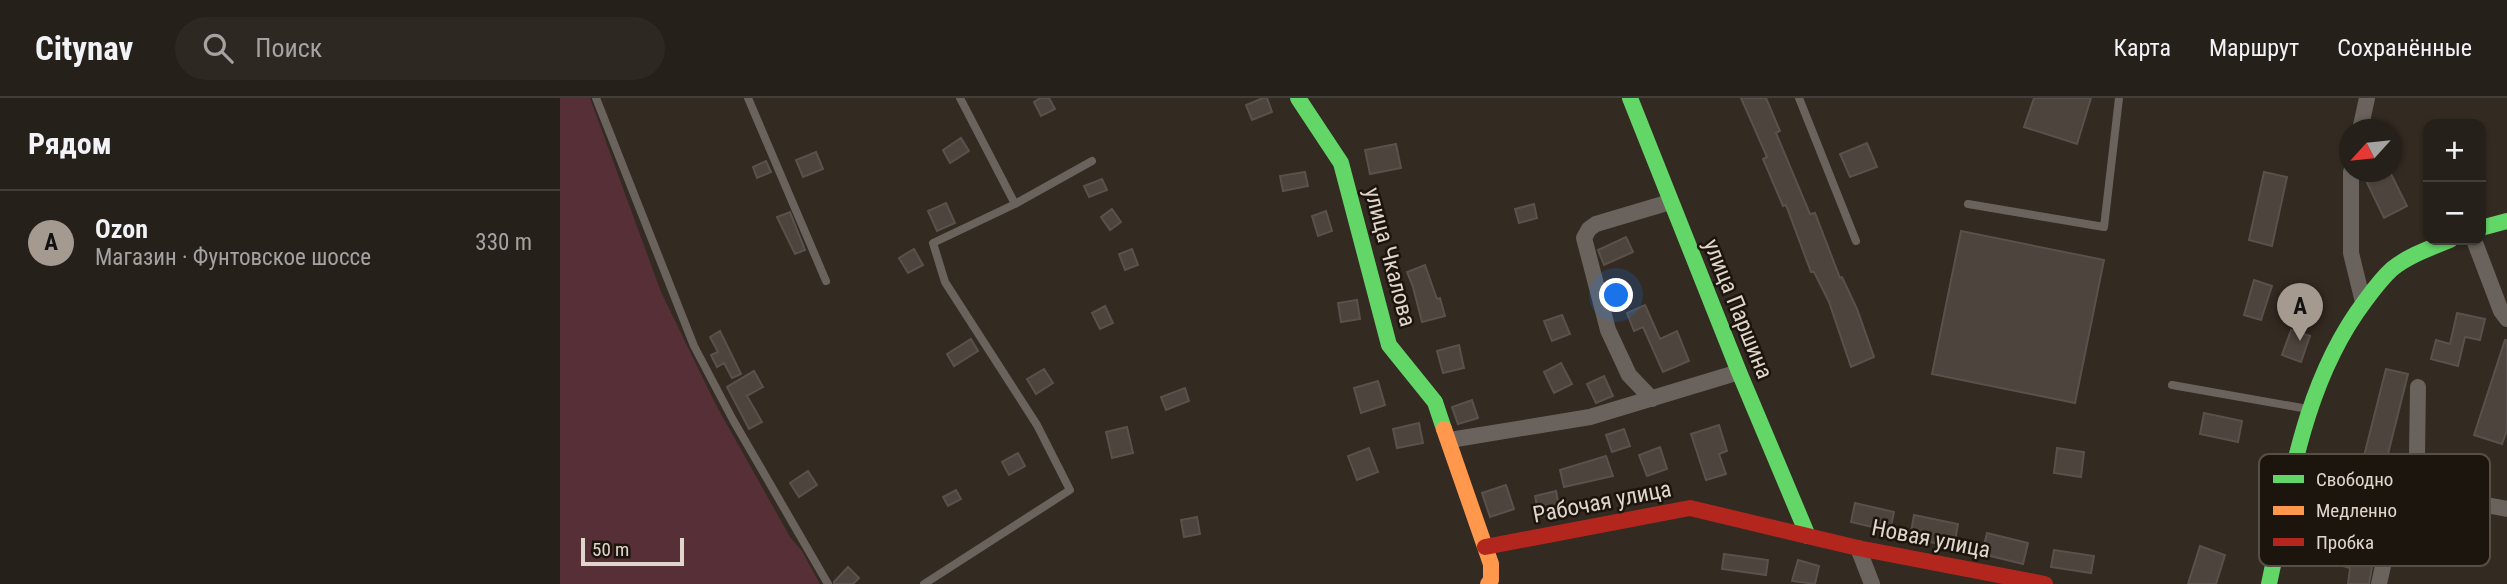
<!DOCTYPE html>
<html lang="ru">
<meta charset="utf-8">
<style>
:root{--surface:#26201a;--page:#2e2823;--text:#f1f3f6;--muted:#a4a3a2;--line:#423e39;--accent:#a49a90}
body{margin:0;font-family:"Roboto Condensed",sans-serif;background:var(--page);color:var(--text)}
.controls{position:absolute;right:21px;top:21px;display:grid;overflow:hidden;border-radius:14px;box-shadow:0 2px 5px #0004}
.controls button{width:63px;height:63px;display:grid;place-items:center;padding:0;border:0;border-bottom:2px solid var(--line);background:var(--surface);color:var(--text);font:35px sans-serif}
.compass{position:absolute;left:1779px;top:21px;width:63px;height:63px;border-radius:50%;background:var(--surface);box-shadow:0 2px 5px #0004;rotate:243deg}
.scale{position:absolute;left:21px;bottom:18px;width:103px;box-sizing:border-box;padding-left:7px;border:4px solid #e1d6cc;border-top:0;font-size:19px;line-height:24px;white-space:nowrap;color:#e1d6cc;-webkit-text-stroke:5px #1c150d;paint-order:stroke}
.you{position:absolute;left:1057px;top:198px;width:24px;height:24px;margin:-18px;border:5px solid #fff;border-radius:50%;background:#1a73e8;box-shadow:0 0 0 10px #1a73e833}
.badge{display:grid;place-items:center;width:46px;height:46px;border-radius:50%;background:var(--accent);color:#111;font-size:23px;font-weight:700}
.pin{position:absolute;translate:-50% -58px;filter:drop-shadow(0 2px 4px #0008)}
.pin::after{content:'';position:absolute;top:37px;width:24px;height:21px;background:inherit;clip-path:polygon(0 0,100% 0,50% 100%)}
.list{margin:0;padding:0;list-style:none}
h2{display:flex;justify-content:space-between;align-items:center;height:91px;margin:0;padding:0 28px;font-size:30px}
h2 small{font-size:23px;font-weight:400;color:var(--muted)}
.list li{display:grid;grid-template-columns:46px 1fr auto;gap:21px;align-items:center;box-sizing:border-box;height:105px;padding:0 28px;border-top:2px solid var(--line)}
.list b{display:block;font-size:26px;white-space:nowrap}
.list p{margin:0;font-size:23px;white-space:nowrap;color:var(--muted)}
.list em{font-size:23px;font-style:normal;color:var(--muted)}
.icon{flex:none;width:38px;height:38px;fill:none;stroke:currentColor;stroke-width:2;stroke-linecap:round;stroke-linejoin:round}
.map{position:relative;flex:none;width:1947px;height:486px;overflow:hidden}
header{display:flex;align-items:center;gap:42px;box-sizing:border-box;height:98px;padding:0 35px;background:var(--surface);border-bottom:2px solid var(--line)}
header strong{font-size:33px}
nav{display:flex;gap:38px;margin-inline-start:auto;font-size:24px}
.search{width:490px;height:63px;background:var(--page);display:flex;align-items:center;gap:18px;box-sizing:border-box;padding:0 24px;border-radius:38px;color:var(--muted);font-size:26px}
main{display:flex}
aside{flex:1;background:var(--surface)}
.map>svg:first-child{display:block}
.green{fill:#572f36}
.building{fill:#4d443e;stroke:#5a514c;stroke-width:2}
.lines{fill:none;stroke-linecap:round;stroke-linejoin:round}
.lane{stroke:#6a635d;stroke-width:8}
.street{stroke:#6a635d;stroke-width:16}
.fast{stroke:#63d668;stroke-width:16}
.slow{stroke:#ff974d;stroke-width:16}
.jam{stroke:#b3261e;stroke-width:16}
.labels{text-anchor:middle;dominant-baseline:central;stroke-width:5;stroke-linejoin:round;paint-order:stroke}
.street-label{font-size:23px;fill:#e1d6cc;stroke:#1c150d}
.key{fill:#1c150d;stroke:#574f46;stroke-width:2}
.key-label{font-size:19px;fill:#e1d6cc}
</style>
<header>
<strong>Citynav</strong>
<div class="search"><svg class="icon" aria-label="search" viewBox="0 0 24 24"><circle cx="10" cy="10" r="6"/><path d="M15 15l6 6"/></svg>Поиск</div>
<nav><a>Карта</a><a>Маршрут</a><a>Сохранённые</a></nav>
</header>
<main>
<aside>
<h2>Рядом<small></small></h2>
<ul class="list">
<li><span class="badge">A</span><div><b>Ozon</b><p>Магазин · Фунтовское шоссе</p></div><em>330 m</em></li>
</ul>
</aside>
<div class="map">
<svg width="1947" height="486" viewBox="0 0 1947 486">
<rect width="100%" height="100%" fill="#332a22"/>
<path class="green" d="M0 0H30L101 194 156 307 230 439 242 453 260 486H0Z"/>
<path class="building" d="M480 0H489L495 11 481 18 474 4Z
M703 0H707L712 14 692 22 686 7Z
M1181 0H1206L1220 33 1216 35 1250 116 1255 115 1280 180 1282 179 1297 211 1314 259 1291 269 1269 204 1254 174H1251L1226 107 1223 108 1203 61 1207 59Z
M1474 0H1531L1517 46 1464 29Z
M401 40 409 53 390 65 383 52Z
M1307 45 1317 69 1290 79 1280 56Z
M836 46 841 70 810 76 805 52Z
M256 54 263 71 243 79 236 62Z
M206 63 211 74 197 80 193 69Z
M745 74 748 88 723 93 720 78Z
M1704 74 1727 79 1712 148 1689 142Z
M1802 74H1830L1847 108 1824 120Z
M542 81 547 92 529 99 524 88Z
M386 105 395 125 377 133 368 113Z
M974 106 977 120 959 125 955 111Z
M552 111 561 124 550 132 541 119Z
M766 113 772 133 758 138 752 118Z
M230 114 245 152 235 156 217 119Z
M1401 133 1544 162 1515 305 1372 276Z
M1066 139 1073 154 1044 167 1038 152Z
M354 151 363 167 348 175 339 160Z
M572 151 578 167 565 172 559 156Z
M865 167 877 201 880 200 885 218 862 224 853 189 847 174Z
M1694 182 1712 188 1701 222 1684 217Z
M797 202 800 221 781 224 778 205Z
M1085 207 1100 241 1117 233 1129 263 1103 274 1083 229 1074 233 1067 215Z
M545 208 553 225 540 231 532 215Z
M1897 215 1925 221 1920 242 1905 239 1898 268 1871 261 1876 242 1890 246Z
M1002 217 1010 236 992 243 984 223Z
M1731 232 1750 238 1741 264 1722 257Z
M160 233 181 276 172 280 164 265 157 269 151 257 158 254 150 239Z
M411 241 418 253 394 268 387 256Z
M1945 242H1947V332L1942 346 1914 337Z
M899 247 904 270 883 275 877 253Z
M1001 265 1012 286 994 295 984 274Z
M484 271 493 285 476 296 467 281Z
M1826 271 1848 276 1825 368 1803 362Z
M194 273 203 289 187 298 202 324 189 331 167 289Z
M1044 278 1053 298 1036 305 1027 286Z
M818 283 825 307 801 315 794 290Z
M625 290 629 303 606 312 601 299Z
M912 302 918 320 898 326 892 309Z
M1644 315 1682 323 1678 344 1640 336Z
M859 325 863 345 837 350 833 331Z
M1159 327 1167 353 1159 356 1166 376 1146 382 1131 336Z
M567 329 573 355 552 360 546 334Z
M1064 331 1070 348 1052 354 1046 337Z
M1100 349 1107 371 1087 378 1079 357Z
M809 350 818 374 797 382 788 358Z
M1497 350 1524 354 1521 379 1494 375Z
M458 355 465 368 449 377 442 364Z
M1046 358 1053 378 1004 389 1000 372Z
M248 373 257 387 239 399 230 385Z
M946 387 954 411 930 419 922 395Z
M396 392 401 401 388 408 383 399Z
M996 393 1000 414 979 419 975 398Z
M1295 405 1334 414 1330 433 1291 424Z
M1805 407 1830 412V421L1819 440 1815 456 1794 460 1812 469 1809 486H1788L1790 470 1772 465 1775 445 1787 447 1791 435H1796Z
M1354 417 1398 426 1394 449 1350 440Z
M637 419 640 436 624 439 621 422Z
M1427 435 1468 445 1463 466 1422 456Z
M1640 448 1665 457 1656 486H1628Z
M1494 452 1534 458 1531 475 1491 469Z
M1164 456 1208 462 1206 477 1162 471Z
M1238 462 1259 468 1255 486 1232 483Z
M288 469 299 480 293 486H274V484Z"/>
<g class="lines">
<path class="lane" d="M36 0 134 248 173 322 268 486
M188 0 266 183
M400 0 455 106
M1239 0 1296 143
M1408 106 1544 129 1559 0
M1612 287 1748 311
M364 486 510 392 477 327 385 184 373 145 455 106 532 63"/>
<path class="street" d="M1800 32 1807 0
M1791 74V155L1803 204
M1914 142 1941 213 1947 221
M1092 301 1069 277 1048 232 1024 140 1029 131 1036 126 1110 104
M890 342 1030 319 1179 274
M1737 361 1859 391 1878 402 1905 403 1947 411
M1298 450 1312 486
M1819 486 1828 445 1859 391 1857 358 1858 289"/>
<path class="fast" d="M738 0 781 65 829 247 875 304 884 331
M1070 0 1179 274 1248 438
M1921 130 1947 123
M1709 486C1730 389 1743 285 1805 203 1813 192 1822 180 1832 171 1849 157 1871 150 1890 142"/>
<path class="slow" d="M884 331 931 466V482L928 486"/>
<path class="jam" d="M925 449 1130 410 1298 450 1485 486"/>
</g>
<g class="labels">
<g class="street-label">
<text transform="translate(830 159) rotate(75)">улица Чкалова</text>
<text transform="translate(1178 211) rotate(68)">улица Паршина</text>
<text transform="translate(1042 404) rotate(-11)">Рабочая улица</text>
<text transform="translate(1371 441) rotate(11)">Новая улица</text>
</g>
</g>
<rect x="1699" y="356" width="231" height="112" rx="10" class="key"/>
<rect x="1713" y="377" width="31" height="8" fill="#63d668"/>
<rect x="1713" y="408" width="31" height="9" fill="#ff974d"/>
<rect x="1713" y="440" width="31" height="8" fill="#b3261e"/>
<g class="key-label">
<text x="1756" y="388">Свободно</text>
<text x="1756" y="419">Медленно</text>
<text x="1756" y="451">Пробка</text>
</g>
</svg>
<div class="controls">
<button>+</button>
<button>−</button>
</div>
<svg class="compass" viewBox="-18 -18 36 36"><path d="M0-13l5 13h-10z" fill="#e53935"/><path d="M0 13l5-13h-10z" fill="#a4a3a2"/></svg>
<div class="scale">50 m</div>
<div class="you"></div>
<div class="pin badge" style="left:1740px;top:243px">A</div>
</div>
</main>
